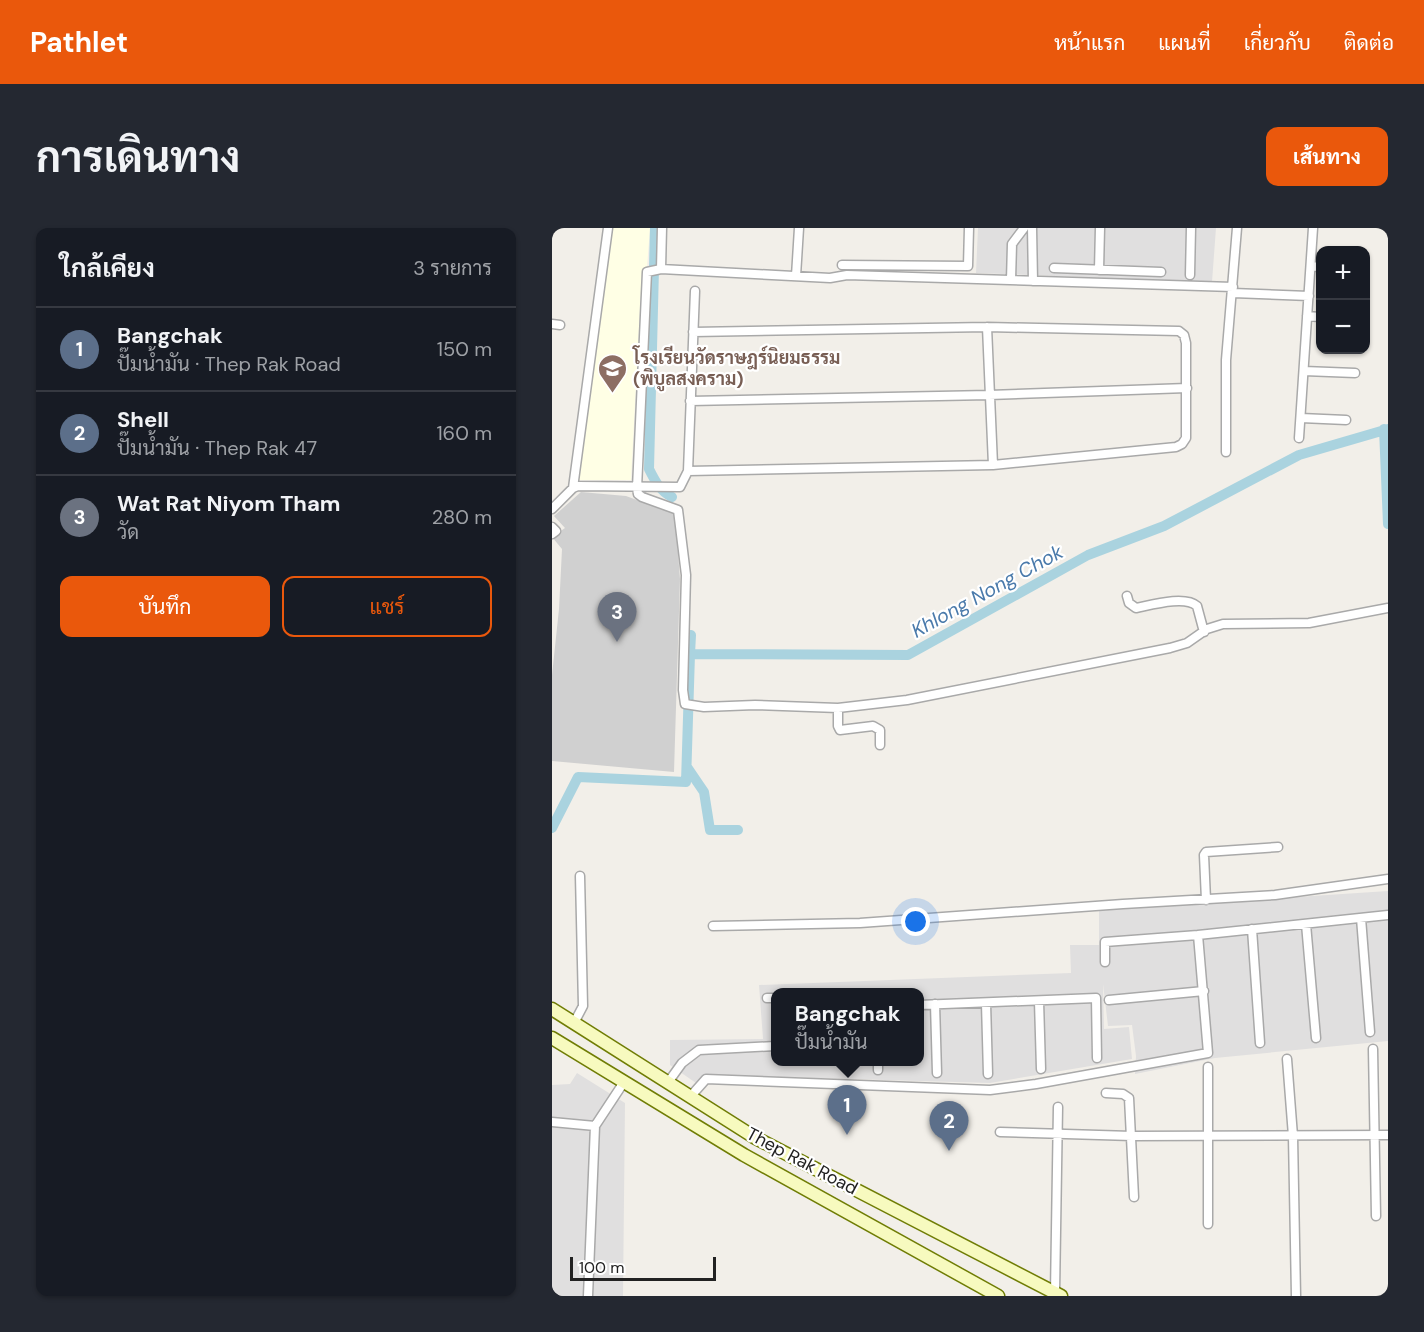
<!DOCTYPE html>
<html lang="th">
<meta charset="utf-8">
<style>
:root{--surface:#171b24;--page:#242831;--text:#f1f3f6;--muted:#9ea1a6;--line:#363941;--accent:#ea580c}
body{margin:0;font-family:"DM Sans",Sarabun,sans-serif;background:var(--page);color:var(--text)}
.controls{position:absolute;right:18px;top:18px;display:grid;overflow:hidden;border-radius:12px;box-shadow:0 2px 4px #0004}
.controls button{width:54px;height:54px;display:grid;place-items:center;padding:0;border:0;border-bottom:2px solid var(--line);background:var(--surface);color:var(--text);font:30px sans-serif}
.scale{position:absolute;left:18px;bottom:15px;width:146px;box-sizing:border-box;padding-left:6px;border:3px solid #222;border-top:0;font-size:16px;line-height:21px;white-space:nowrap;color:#222;-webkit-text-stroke:4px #fff;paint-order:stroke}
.you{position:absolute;left:364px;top:694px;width:21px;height:21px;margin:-15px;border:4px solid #fff;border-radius:50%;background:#1a73e8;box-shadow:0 0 0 9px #1a73e833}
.badge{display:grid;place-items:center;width:39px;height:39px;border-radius:50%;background:var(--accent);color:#fff;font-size:20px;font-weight:700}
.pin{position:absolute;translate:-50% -50px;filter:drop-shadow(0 2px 3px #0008)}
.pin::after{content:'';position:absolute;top:32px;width:21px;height:18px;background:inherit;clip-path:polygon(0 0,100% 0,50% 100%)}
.popup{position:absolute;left:219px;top:760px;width:153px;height:78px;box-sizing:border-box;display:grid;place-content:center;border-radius:12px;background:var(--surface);filter:drop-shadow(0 2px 4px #0005);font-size:20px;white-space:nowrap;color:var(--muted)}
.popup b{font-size:22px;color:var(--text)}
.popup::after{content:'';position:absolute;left:50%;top:100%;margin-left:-12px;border:12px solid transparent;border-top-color:var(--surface)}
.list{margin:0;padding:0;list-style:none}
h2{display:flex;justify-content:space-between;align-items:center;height:78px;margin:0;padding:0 24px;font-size:26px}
h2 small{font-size:20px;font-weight:400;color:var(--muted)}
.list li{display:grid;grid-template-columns:39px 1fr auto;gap:18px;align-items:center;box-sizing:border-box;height:84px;padding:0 24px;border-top:2px solid var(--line)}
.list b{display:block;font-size:22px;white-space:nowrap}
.list p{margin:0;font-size:20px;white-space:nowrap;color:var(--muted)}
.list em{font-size:20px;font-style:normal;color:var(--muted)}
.actions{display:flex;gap:12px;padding:18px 24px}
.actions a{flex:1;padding:14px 0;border:2px solid var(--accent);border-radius:12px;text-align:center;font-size:21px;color:var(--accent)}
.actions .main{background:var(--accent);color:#fff}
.map{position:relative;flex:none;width:836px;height:1068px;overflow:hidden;border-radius:12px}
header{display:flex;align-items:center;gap:36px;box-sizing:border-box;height:84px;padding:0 30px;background:var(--accent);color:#fff}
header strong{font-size:28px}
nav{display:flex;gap:33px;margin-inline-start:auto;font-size:21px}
.intro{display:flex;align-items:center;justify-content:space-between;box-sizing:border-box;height:144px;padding:0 36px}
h1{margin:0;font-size:42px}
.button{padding:15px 27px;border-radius:12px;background:var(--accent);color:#fff;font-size:21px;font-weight:700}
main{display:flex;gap:36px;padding:0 36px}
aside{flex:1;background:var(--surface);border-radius:12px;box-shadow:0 2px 4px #0004}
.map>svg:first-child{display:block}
.residential{fill:#e0dfdf;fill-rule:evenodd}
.education{fill:#ffffe5}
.religious{fill:#d0d0d0}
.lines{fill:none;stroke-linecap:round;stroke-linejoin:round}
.canal{stroke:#aad3df;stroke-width:10}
.minor-casing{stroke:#a9a9a9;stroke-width:11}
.secondary-casing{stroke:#707d05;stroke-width:15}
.minor{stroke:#fff;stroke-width:8}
.secondary{stroke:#f7fabf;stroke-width:12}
.labels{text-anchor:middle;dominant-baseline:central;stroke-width:4.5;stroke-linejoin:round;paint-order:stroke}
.education-label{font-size:18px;font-weight:bold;fill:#785e54;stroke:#fff;text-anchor:start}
.street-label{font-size:18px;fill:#222;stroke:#fff}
.water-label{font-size:20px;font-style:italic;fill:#4a7aab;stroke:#fff}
</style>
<header>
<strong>Pathlet</strong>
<nav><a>หน้าแรก</a><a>แผนที่</a><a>เกี่ยวกับ</a><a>ติดต่อ</a></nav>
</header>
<div class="intro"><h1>การเดินทาง</h1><a class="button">เส้นทาง</a></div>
<main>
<aside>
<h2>ใกล้เคียง<small>3 รายการ</small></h2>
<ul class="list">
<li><span class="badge" style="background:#5c6f8a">1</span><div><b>Bangchak</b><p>ปั๊มน้ำมัน · Thep Rak Road</p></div><em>150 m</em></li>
<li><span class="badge" style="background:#5c6f8a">2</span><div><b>Shell</b><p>ปั๊มน้ำมัน · Thep Rak 47</p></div><em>160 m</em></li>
<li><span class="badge" style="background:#6b7280">3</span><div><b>Wat Rat Niyom Tham</b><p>วัด</p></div><em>280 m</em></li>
</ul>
<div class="actions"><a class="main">บันทึก</a><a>แชร์</a></div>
</aside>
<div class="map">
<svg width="836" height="1068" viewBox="0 0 836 1068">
<rect width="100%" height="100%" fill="#f2efe9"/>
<path class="residential" d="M426 0H664L660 54 424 45Z
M836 663V813L663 830 583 846 584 828 580 797 556 798 551 756 552 801 577 799 580 831 438 855 154 847 144 855 118 837V812L211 811 207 757 519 745 518 717H547V682ZM223 764H367V834H223Z
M25 845 73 875 71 1068H0V857L18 856Z"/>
<path class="education" d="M59 0H98L95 39 90 41 79 252H24Z"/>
<path class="religious" d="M29 264 74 268 123 286 128 351 122 544 0 533V447L7 381 10 321 0 309 13 300 2 288Z"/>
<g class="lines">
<path class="canal" d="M103 0 97 241C103 253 108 263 120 269
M832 201 836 296
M138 426 139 407
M135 539 152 564 158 602H186
M0 600 26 549 134 554 138 426 356 427 536 327 612 298 747 227 836 201"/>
<defs>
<path id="minor" d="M110 0 109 41 278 50 295 47 681 59
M480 0 481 53
M290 37 416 38 417 0
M759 38 768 39
M502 40 609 44
M109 41 95 44 85 260 86 266 90 269 126 282 134 347 131 462 133 476 152 479 203 477 286 480 355 472 618 420 635 415 655 401 671 396 757 395 836 380
M547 42 548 0
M638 47 639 0
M244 48 247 0
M459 52 460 16 472 0
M681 65 757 68
M755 88 768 89
M0 96 8 97
M435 99 441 237
M752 143 803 145
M138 173 437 167 635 160
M749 190 794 192
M747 210 761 0
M674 224V132L685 0
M136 243 441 237 624 219 630 216 634 210V115L632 107 627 103 435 99 141 104
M21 260 56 0
M0 281 21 260 26 258 128 259 136 243 143 63
M0 299 4 303 0 306
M575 368 577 375 584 380C599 377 633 367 645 378L652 404
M286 480V498L288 502 321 498 328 502V517
M654 672 652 627 654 624 726 619
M809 690 818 804
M754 696 764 810
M161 698 308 695 571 676 723 667 836 651
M700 701 708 815
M553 734V714L646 707
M215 770H223
M557 772 652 763
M487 773 489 841
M434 775 436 846
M383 776 385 845
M367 777 544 770 545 830
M22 795 31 778 28 648
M821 821 824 988
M735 831 741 908 744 1068
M326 834V842
M656 839V996
M117 853 130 835 147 822 223 818
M554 865 571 866 577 870 582 969
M138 869 154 851 438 862 484 856 656 825 646 707 836 687
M0 894 43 898
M448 904 580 908 836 907
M503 1065 506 879
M36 1068 43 898 72 854"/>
<path id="secondary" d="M0 781 202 909 509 1068
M0 810 192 927 446 1068"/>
</defs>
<use href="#minor" class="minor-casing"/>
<use href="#secondary" class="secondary-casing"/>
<use href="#minor" class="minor"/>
<use href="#secondary" class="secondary"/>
</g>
<defs>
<symbol id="school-pin" viewBox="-11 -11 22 30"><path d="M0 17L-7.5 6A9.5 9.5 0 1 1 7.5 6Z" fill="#8d6e63" stroke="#fff"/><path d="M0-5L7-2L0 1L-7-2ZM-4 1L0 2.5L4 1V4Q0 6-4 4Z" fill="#fff"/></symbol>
</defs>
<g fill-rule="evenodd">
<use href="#school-pin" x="44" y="124" width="33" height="45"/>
</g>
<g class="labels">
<g class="education-label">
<text x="81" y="130">โรงเรียนวัดราษฎร์นิยมธรรม<tspan x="81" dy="21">(พิบูลสงคราม)</tspan></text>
</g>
<g class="street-label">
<text transform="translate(250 933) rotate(28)">Thep Rak Road</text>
</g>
<g class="water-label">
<text transform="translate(435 363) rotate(-29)">Khlong Nong Chok</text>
</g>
</g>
</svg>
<div class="controls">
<button>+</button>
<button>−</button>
</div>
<div class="scale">100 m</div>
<div class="you"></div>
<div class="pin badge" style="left:295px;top:907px;background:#5c6f8a">1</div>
<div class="popup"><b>Bangchak</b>ปั๊มน้ำมัน</div>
<div class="pin badge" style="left:397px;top:923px;background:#5c6f8a">2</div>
<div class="pin badge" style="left:65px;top:414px;background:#6b7280">3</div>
</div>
</main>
